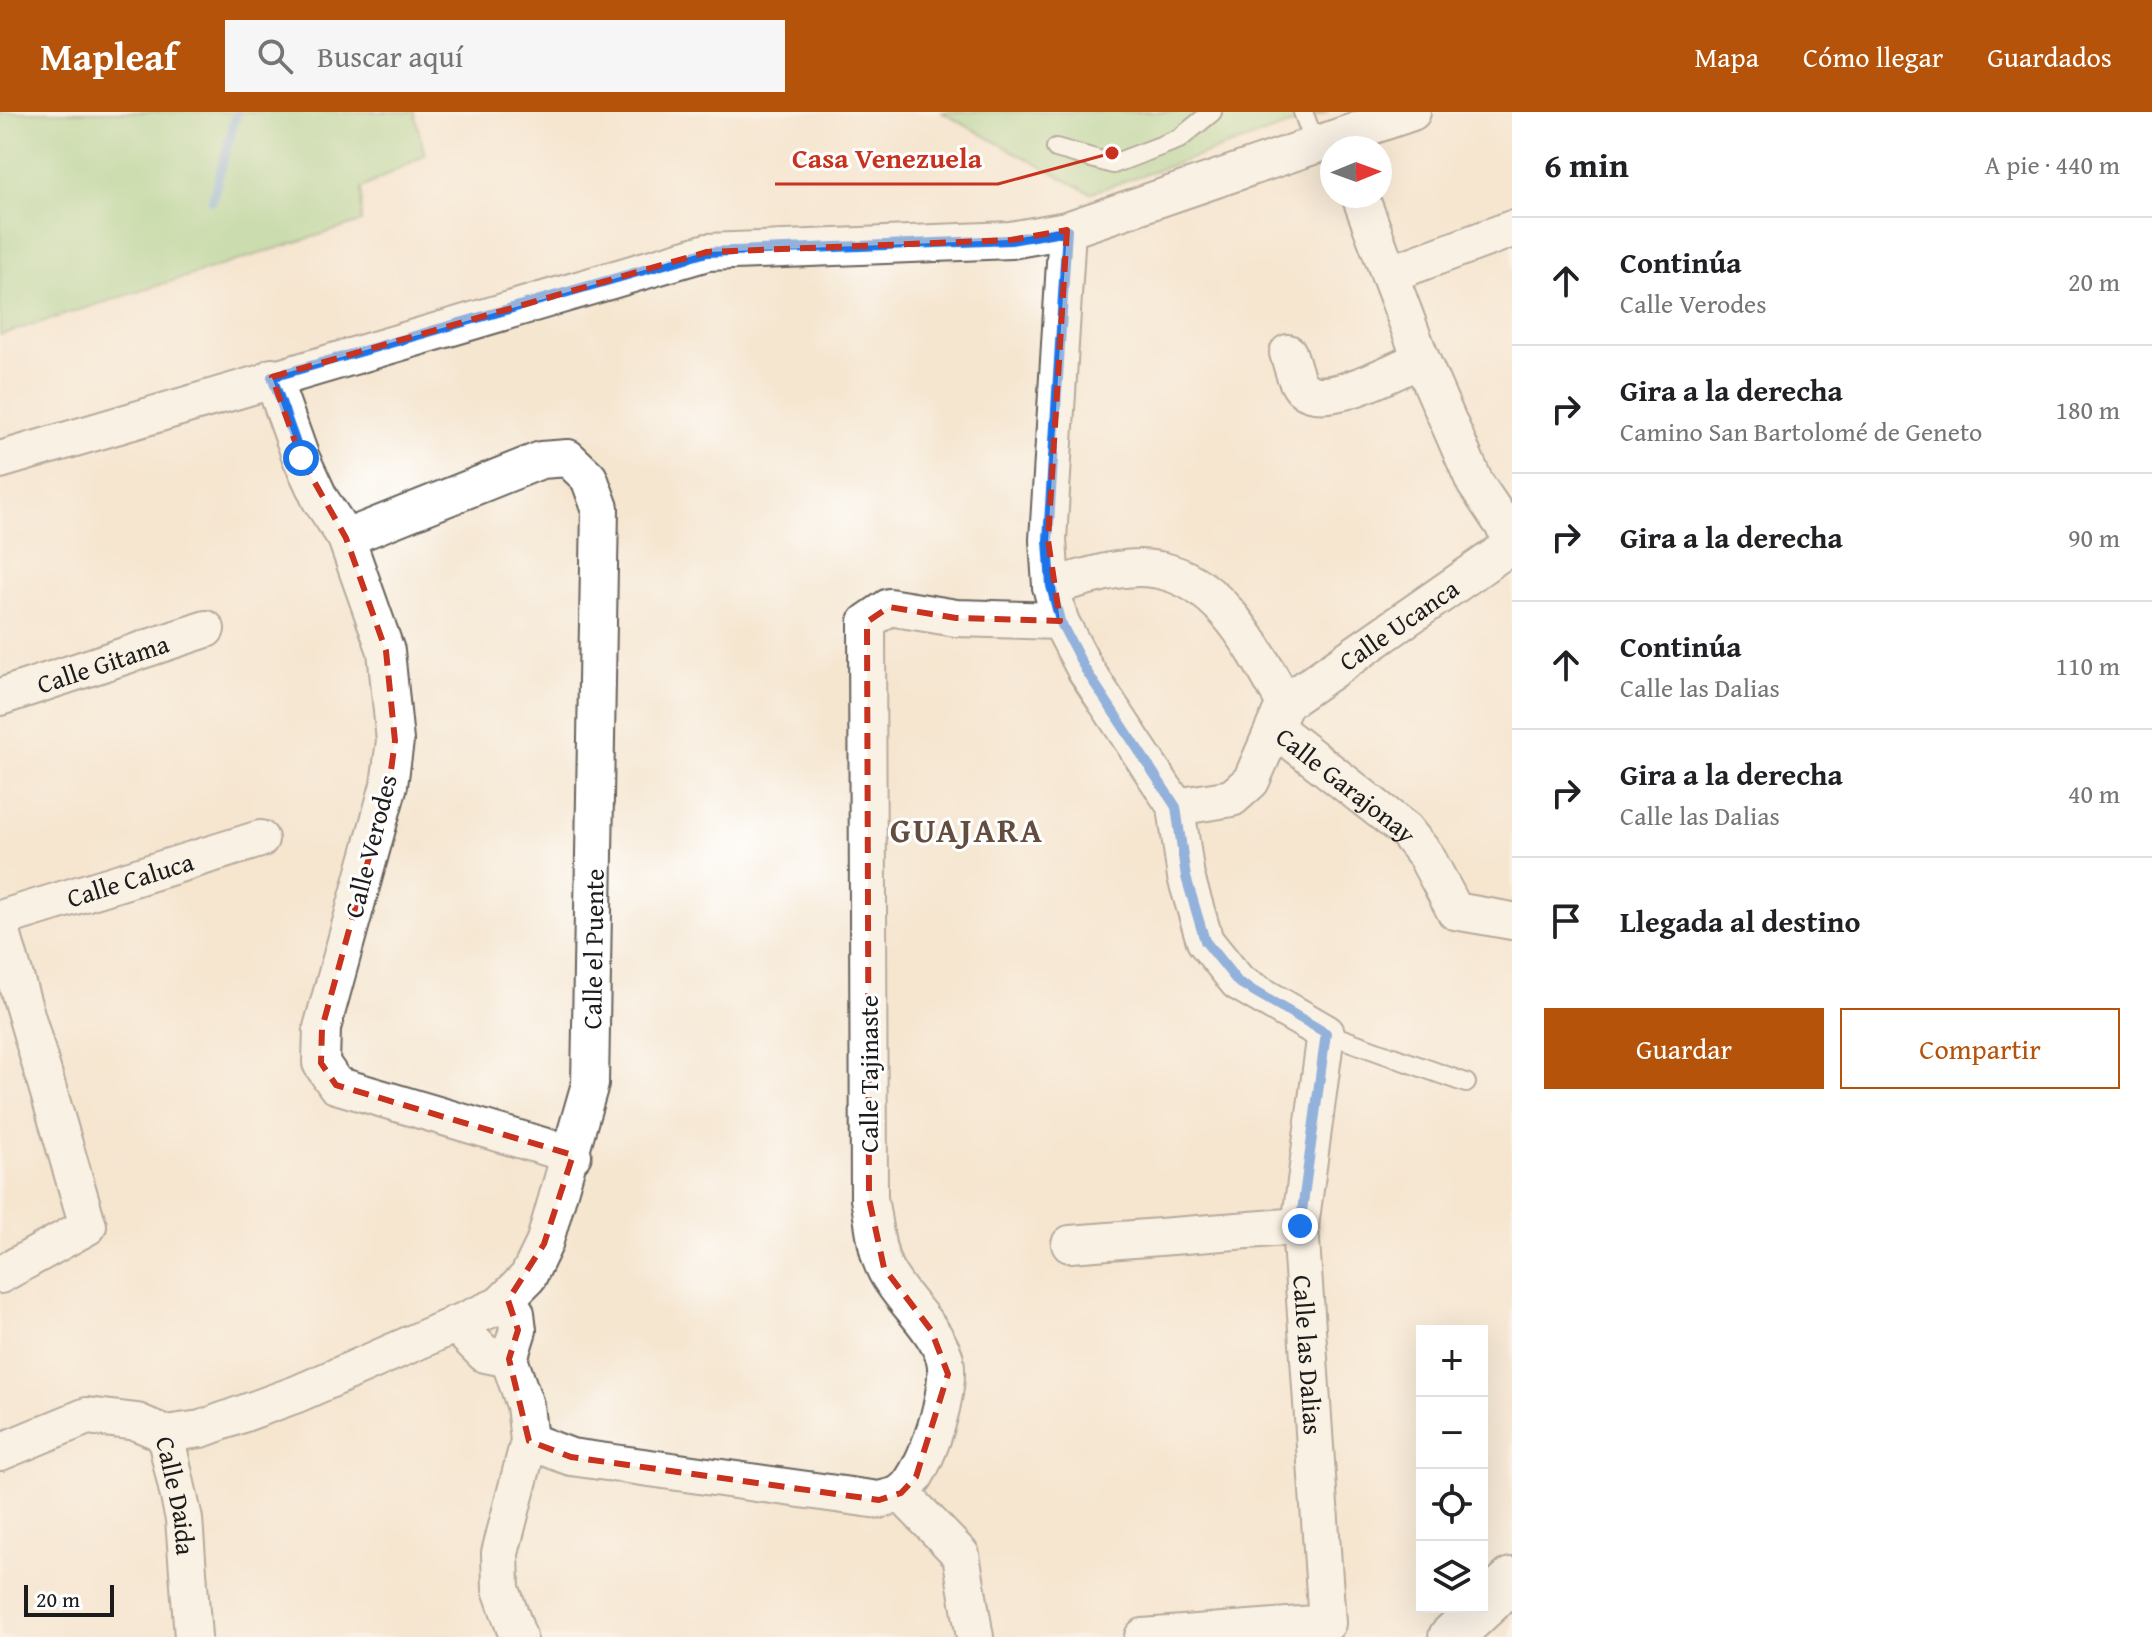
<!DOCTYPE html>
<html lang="es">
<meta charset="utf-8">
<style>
:root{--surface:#fff;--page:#f6f6f6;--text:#202124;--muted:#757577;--line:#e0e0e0;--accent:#b45309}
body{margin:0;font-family:"Gentium Book Plus",serif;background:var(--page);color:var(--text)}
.controls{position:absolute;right:24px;bottom:24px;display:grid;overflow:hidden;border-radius:0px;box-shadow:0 8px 32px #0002}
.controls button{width:72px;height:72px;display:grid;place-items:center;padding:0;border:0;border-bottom:2px solid var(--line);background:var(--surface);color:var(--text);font:40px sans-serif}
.compass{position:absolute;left:1320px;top:24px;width:72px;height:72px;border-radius:50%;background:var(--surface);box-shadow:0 8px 32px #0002;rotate:89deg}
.scale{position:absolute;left:24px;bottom:20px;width:90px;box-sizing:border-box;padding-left:8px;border:4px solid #1c1c1c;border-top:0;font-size:22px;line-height:28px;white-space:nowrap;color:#1c1c1c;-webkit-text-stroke:6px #fff;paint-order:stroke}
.stop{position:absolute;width:24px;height:24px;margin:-18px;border:6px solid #1a73e8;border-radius:50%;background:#fff}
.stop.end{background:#1a73e8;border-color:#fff;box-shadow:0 2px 8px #0008}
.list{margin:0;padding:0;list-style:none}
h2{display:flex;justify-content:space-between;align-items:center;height:104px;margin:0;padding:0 32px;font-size:34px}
h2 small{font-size:26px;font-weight:400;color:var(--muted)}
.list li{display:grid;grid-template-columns:52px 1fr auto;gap:24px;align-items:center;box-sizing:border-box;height:128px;padding:0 32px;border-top:2px solid var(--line)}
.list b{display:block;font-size:30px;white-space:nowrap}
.list p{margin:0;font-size:26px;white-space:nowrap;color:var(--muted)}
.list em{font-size:26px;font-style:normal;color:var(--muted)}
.actions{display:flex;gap:16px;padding:24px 32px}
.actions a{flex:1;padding:18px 0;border:2px solid var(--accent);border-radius:0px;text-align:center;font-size:28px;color:var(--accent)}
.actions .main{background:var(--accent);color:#fff}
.icon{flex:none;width:44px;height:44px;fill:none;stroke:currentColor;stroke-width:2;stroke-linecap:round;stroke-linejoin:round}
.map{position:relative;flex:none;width:1512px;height:1525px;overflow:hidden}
header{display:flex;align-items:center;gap:48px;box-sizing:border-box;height:112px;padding:0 40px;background:var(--accent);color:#fff}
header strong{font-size:38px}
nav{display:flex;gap:44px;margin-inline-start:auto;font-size:28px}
.search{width:560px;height:72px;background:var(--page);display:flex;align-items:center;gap:20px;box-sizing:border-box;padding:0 28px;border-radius:0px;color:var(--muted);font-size:30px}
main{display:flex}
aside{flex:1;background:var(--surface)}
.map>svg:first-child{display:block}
.green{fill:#97d185;stroke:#5a7650;stroke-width:2}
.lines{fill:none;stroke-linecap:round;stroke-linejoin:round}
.stream{stroke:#63a3d5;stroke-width:9}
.lane-casing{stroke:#68635b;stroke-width:22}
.street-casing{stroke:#68635b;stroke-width:40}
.secondary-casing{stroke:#68635b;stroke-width:48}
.lane{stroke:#fff;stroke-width:18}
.street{stroke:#fff;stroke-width:36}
.secondary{stroke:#fff;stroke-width:44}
.route{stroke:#1a73e8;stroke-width:10}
.marked{fill:none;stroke:#c8321e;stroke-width:6;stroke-dasharray:16 10;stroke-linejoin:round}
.labels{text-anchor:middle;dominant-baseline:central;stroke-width:6;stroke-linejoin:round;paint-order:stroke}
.street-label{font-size:26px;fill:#1c1c1c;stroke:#fff}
.district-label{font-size:34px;font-weight:bold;letter-spacing:2px;fill:#634d3e;stroke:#fff}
.leader{fill:none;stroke:#c8321e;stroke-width:3}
.callout-dot{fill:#c8321e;stroke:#fff;stroke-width:3}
.callout-label{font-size:28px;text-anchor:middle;font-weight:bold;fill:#c8321e;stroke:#fff;stroke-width:6;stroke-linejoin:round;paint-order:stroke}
</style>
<header>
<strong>Mapleaf</strong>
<div class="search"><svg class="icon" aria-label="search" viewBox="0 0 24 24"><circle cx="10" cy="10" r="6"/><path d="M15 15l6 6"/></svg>Buscar aquí</div>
<nav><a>Mapa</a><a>Cómo llegar</a><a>Guardados</a></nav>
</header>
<main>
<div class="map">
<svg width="1512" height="1525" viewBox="0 0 1512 1525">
<rect width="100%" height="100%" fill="#fff"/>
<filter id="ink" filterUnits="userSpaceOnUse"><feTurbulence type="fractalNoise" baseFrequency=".0125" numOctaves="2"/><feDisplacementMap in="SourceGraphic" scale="16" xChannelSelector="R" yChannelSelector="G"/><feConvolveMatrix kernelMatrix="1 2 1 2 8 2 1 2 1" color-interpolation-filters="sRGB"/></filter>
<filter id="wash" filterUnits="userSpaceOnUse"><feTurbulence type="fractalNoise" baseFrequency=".006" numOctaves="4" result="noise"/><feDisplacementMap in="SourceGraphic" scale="32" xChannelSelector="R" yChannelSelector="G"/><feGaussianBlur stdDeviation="1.8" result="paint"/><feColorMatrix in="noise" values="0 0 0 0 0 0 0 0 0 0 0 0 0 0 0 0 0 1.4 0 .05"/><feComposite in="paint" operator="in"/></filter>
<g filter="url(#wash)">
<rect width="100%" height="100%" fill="#f5e6d0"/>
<path class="green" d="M0 0H414L425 43 362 76 361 110 0 223Z
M941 0H1328L1090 81Z"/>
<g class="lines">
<path class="stream" d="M212 89 237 0"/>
</g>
</g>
<g filter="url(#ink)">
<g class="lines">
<defs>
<path id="lane" d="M1303 0 1316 34
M1056 36 1113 52 1179 27 1212 0
M1326 921 1466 971"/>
<g id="street">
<path d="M1360 84 1421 247 1475 371 1512 426"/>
<path id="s1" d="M1067 118 1048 428 1051 474 1060 509 1085 557 1176 695 1186 765 1205 829 1238 870 1326 921 1300 1114 1327 1511 1143 1525"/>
<path d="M1389 162 1512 117"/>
<path d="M1288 241C1292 251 1295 269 1302 276 1325 298 1395 258 1421 247"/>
<path d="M272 265 301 346 320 387 346 426 386 539 395 629 389 673 322 916 321 951 336 973 573 1043"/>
<path d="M0 348 707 140 1011 128 1067 118 1412 0"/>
<path d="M1051 474C1083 467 1125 450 1159 458 1224 471 1255 540 1285 591L1251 669 1232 686 1176 695"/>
<path id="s2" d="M0 585 206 517"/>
<path id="s3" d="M1285 591 1512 433"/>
<path id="s4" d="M1276 617 1405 718 1426 744 1455 799 1512 809"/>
<path id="s5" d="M0 807 260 727"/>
<path d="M0 814 88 1114 0 1163"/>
<path d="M1070 1132 1300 1114"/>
<path d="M508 1188 516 1201 518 1218 509 1247 525 1293 529 1329 500 1441 501 1477 518 1525"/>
<path d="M455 1212 485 1242 509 1247"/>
<path id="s6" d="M165 1322 201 1317 297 1282 500 1193 528 1165 544 1132 590 972 600 396 589 366 568 346 541 348 346 426"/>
<path d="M529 1329 571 1345 879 1388C886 1386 897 1384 902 1380 926 1362 954 1272 944 1244 932 1212 902 1189 886 1159 875 1139 874 1109 869 1087L867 510 889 495 956 506 1060 509"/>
<path id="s7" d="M0 1340 87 1304 137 1310 165 1322 184 1407 193 1525"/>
<path d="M901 1381 961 1443 975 1525"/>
</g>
<path id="secondary" d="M1451 1525 1512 1468"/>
</defs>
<use href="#lane" class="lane-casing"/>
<use href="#street" class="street-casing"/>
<use href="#secondary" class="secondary-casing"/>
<use href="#lane" class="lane"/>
<use href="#street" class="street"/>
<use href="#secondary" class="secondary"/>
</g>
</g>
<g class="lines" filter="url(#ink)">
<path class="route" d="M301 346 272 265 707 140 1011 128 1067 118 1048 428 1051 474 1060 509 1085 557 1176 695 1186 765 1205 829 1238 870 1326 921 1300 1114"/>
</g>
<path d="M0 0H1512V1525H0ZM1067 118 1048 428 1060 509 956 506 889 495 867 510 869 1087 884 1156 931 1218 948 1262 916 1365 901 1381 879 1388 571 1345 529 1329 509 1247 518 1218 508 1188 544 1132 573 1043 336 973 321 951 322 916 389 673 395 629 386 539 346 426 301 346 272 265 707 140 1011 128Z" fill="#f5e6d0" fill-opacity=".55" fill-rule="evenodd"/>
<path class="marked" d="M1067 118 1048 428 1060 509 956 506 889 495 867 510 869 1087 884 1156 931 1218 948 1262 916 1365 901 1381 879 1388 571 1345 529 1329 509 1247 518 1218 508 1188 544 1132 573 1043 336 973 321 951 322 916 389 673 395 629 386 539 346 426 301 346 272 265 707 140 1011 128Z"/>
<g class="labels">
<g class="street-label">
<text stroke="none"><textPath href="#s3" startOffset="138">Calle Ucanca</textPath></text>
<text stroke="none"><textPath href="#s2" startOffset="108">Calle Gitama</textPath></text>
<text stroke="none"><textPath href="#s4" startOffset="90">Calle Garajonay</textPath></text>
<text transform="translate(370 734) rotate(-76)">Calle Verodes</text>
<text stroke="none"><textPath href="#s5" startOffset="136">Calle Caluca</textPath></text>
<text stroke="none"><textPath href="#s6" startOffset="738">Calle el Puente</textPath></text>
<text transform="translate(868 962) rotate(-90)">Calle Tajinaste</text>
<text stroke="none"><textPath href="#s1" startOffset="1228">Calle las Dalias</textPath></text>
<text stroke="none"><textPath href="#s7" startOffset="238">Calle Daida</textPath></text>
</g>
<g class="district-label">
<text x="967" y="717">GUAJARA</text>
</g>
</g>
<path class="leader" d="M1112 41L998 72H775"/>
<circle class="callout-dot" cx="1112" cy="41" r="8"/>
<g class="callout-label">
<text x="887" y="56">Casa Venezuela</text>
</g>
</svg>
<div class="controls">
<button>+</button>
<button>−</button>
<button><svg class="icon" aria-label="locate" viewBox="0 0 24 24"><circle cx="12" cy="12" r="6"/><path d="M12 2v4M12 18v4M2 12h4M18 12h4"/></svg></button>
<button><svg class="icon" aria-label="layers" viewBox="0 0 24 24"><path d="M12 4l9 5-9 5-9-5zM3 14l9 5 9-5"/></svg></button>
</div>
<svg class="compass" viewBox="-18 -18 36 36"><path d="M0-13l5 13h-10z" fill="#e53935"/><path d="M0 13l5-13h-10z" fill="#757577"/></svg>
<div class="scale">20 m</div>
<div class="stop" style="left:301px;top:346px"></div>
<div class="stop end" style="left:1300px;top:1114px"></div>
</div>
<aside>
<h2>6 min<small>A pie · 440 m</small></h2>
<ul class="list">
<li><svg class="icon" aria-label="ahead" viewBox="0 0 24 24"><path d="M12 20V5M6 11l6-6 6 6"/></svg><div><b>Continúa</b><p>Calle Verodes</p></div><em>20 m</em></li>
<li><svg class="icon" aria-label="right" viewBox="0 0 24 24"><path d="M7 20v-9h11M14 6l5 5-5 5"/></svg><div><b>Gira a la derecha</b><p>Camino San Bartolomé de Geneto</p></div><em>180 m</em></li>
<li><svg class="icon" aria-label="right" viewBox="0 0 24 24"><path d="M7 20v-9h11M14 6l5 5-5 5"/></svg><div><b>Gira a la derecha</b></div><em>90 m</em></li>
<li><svg class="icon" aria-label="ahead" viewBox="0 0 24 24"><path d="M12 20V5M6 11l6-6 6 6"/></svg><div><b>Continúa</b><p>Calle las Dalias</p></div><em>110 m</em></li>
<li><svg class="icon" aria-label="right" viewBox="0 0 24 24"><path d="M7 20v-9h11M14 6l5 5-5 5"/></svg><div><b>Gira a la derecha</b><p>Calle las Dalias</p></div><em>40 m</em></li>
<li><svg class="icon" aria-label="arrive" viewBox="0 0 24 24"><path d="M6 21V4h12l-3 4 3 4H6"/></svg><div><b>Llegada al destino</b></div></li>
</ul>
<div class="actions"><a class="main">Guardar</a><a>Compartir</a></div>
</aside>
</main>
